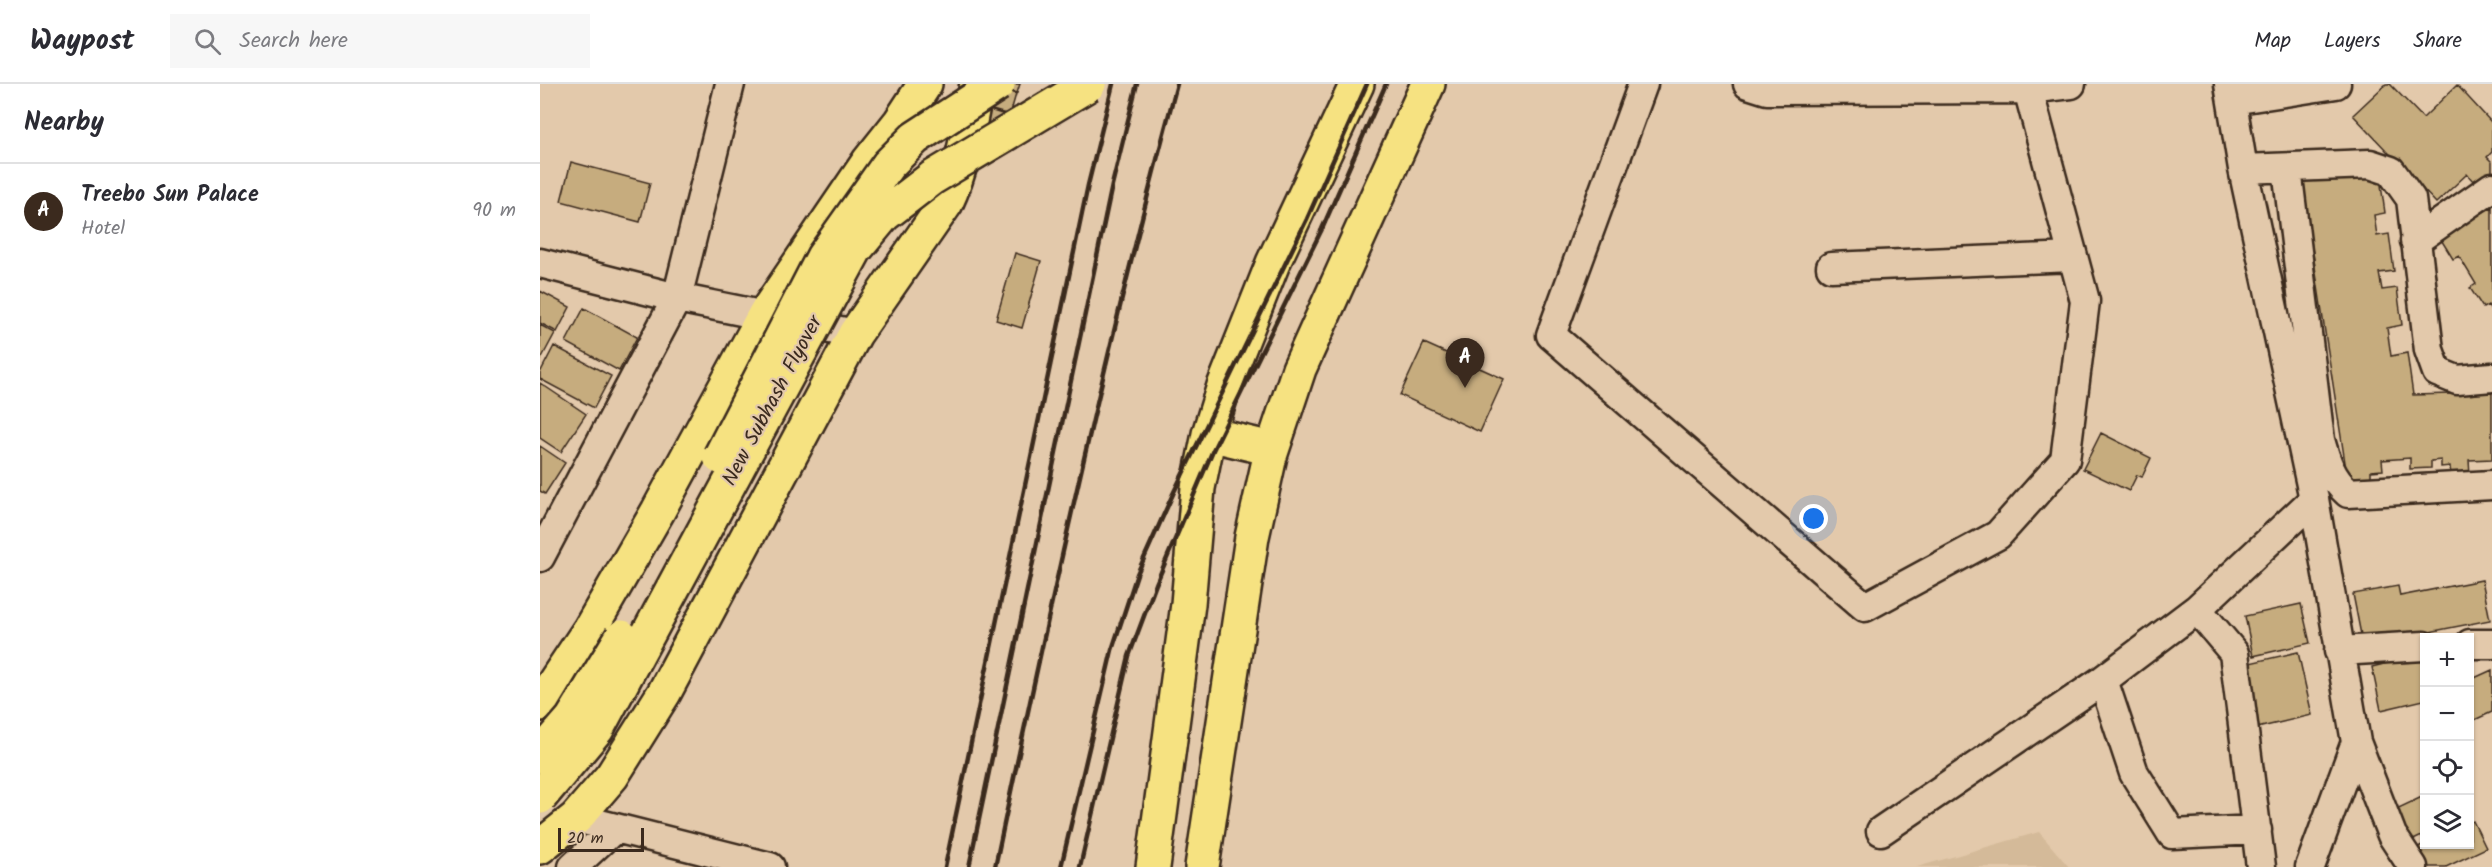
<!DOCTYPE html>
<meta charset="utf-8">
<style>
:root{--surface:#fff;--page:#f7f7f7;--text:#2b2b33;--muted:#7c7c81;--line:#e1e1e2;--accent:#3b2a1e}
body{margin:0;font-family:Kalam,sans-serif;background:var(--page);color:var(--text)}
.controls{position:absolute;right:18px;bottom:18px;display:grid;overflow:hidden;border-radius:0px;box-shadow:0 2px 4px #0004}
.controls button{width:54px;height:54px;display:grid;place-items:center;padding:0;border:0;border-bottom:2px solid var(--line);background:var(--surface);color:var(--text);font:30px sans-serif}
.scale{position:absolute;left:18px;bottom:15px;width:86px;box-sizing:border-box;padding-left:6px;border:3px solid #3b2a1e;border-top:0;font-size:16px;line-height:21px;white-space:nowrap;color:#3b2a1e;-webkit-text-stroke:4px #e3c9ab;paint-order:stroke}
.you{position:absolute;left:1274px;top:435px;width:21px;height:21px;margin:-15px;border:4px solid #fff;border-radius:50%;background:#1a73e8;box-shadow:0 0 0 9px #1a73e833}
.badge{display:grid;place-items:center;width:39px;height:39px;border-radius:50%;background:var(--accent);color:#fff;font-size:20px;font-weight:700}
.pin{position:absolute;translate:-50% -50px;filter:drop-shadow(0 2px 3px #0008)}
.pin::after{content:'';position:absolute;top:32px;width:21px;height:18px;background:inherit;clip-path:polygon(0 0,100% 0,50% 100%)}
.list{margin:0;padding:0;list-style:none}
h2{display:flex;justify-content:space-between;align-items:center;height:78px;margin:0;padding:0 24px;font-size:26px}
h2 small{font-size:20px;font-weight:400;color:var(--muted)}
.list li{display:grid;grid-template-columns:39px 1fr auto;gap:18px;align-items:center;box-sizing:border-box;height:96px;padding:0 24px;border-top:2px solid var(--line)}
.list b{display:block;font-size:22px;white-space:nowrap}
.list p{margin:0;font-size:20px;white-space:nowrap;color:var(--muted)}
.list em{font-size:20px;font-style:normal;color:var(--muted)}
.icon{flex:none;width:33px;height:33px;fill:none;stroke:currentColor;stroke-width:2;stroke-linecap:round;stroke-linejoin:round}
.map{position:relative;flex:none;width:1952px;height:783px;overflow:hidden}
header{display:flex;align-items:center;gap:36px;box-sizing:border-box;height:84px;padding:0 30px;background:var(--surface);border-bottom:2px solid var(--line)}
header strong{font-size:28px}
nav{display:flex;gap:33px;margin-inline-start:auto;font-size:21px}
.search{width:420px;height:54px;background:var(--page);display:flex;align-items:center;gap:15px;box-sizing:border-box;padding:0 21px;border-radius:0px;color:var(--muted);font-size:22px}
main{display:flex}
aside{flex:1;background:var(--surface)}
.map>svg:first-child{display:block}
.built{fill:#d4ba99}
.building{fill:#c6ac7e;stroke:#3b2a1e;stroke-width:1.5}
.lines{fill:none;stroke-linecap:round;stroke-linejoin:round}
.minor-casing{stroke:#3b2a1e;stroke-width:33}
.major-casing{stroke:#3b2a1e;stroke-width:38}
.minor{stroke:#e3c9ab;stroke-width:28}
.major{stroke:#f6e281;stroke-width:33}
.rail{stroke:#3b2a1e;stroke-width:4.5}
.major-bridge-casing{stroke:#3b2a1e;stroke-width:38;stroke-linecap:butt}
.major-bridge{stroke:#f6e281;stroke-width:33}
.labels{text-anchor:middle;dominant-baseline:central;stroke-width:4.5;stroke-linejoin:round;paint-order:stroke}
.street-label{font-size:21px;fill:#3b2a1e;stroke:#e3c9ab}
</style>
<header>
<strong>Waypost</strong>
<div class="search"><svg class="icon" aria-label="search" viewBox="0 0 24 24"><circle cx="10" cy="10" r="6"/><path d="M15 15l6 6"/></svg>Search here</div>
<nav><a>Map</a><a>Layers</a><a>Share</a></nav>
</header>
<main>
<aside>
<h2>Nearby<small></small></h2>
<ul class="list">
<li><span class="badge">A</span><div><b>Treebo Sun Palace</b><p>Hotel</p></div><em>90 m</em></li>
</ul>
</aside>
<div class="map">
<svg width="1952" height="783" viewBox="0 0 1952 783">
<rect width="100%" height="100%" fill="#e3c9ab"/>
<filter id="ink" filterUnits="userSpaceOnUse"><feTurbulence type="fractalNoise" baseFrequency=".0167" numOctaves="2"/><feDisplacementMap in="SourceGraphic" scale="12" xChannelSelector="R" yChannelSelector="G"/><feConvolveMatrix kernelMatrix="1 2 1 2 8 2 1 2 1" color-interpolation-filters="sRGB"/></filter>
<g filter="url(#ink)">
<path class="built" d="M1499 748 1529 783H1377Z"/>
<path class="building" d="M451 0H480L477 9Z
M1846 0H1850L1883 34 1917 1 1952 39V68L1947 73 1952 78V94L1940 105 1927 90 1896 119 1813 31Z
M450 2 476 10 470 31 445 24Z
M449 26 472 33 468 50 444 43Z
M31 78 110 99 100 138 21 117Z
M1839 87 1845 129 1834 131 1837 152 1849 150 1854 187 1839 189 1842 206 1857 204 1862 241 1847 244 1851 272 1867 269 1873 311 1952 309V375L1929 376 1930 391 1911 392 1910 382 1901 383V376L1891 377V384L1870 385V374L1842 376 1843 386 1831 387V397L1808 398 1762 98Z
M1952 123V227L1948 221 1943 224 1930 204 1936 200 1919 172 1913 175 1900 154Z
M475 169 501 177 482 244 456 236Z
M0 207 30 223 17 248 0 239Z
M44 224 97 253 79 287 26 258Z
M0 241 15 249 0 277Z
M884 259 964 295 940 348 860 311Z
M14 262 71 292 54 324 0 295V289Z
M0 299 46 330 21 368 0 354Z
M1561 349 1611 374 1602 393 1597 391 1589 407 1543 385Z
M0 362 25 379 5 410 0 407Z
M1942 496 1950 536 1823 561 1813 510 1858 502 1860 512Z
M1761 520 1770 559 1713 572 1705 532Z
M1758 568 1772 631 1717 644 1701 581Z
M1884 570V616L1841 626 1832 583Z
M1952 586V628L1930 638V596Z
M1884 712V751L1865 760 1850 728Z
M1933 737 1946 764 1906 783H1888L1878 763 1884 760H1930V739Z"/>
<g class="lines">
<defs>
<path id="minor" d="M1103 0 1011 251 1325 523 1458 451 1525 376 1545 217 1488 5
M1208 0 1227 6 1488 5 1531 0
M1689 0 1703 85 1774 415 1816 658 1852 751 1873 783
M1692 16 1796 0
M1703 85 1830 80 1851 87 1871 115 1889 266 1897 288 1917 296 1952 293
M1747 85 1780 356C1786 377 1791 394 1808 409L1952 401
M1875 157 1952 103
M0 179 137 214 315 250
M1291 183 1533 173
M0 473 137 214 190 0
M1657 525 1694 569 1721 783
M1930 560H1952
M1799 567 1884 562
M1563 596 1594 689 1632 750 1717 746
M36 734 230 783
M1341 747 1563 596 1657 525 1774 415
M33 783 75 744
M1770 783 1816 658"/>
<path id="major" d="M669 350 732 365
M0 620 50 545 118 427 225 230 329 77 360 38 385 0
M0 763 36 734 72 692 124 609 315 250 406 119C424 81 429 41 437 0
M613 783 648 520 658 404 669 350 684 302 733 179 817 0
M662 783 712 453 730 372 759 285 888 0"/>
</defs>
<use href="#minor" class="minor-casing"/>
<use href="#major" class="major-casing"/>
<use href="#minor" class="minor"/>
<use href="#major" class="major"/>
<path class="rail" d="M405 783 548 101 573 0
M429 783 572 101 597 0
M455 783C510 521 567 259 637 0
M521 783 572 566 597 490 633 410 767 135 827 0
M540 783 589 572 616 500 673 366 782 145 846 0"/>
<defs>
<path id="major-bridge" d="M180 373 283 173 348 81 375 54 458 0
M0 672 32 635 82 553
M0 713 57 645 315 166 344 131 392 94 549 0"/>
</defs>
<use href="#major-bridge" class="major-bridge-casing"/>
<use href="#major-bridge" class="major-bridge"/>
</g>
</g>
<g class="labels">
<g class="street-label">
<text transform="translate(233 317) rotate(-62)">New Subhash Flyover</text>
</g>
</g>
</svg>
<div class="controls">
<button>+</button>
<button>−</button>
<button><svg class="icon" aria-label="locate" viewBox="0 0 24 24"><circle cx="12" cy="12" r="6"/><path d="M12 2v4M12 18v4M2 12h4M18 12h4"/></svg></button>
<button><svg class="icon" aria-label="layers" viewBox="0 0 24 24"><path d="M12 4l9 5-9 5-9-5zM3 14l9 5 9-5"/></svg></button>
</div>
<div class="scale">20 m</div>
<div class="you"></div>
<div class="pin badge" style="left:925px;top:304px">A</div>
</div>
</main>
